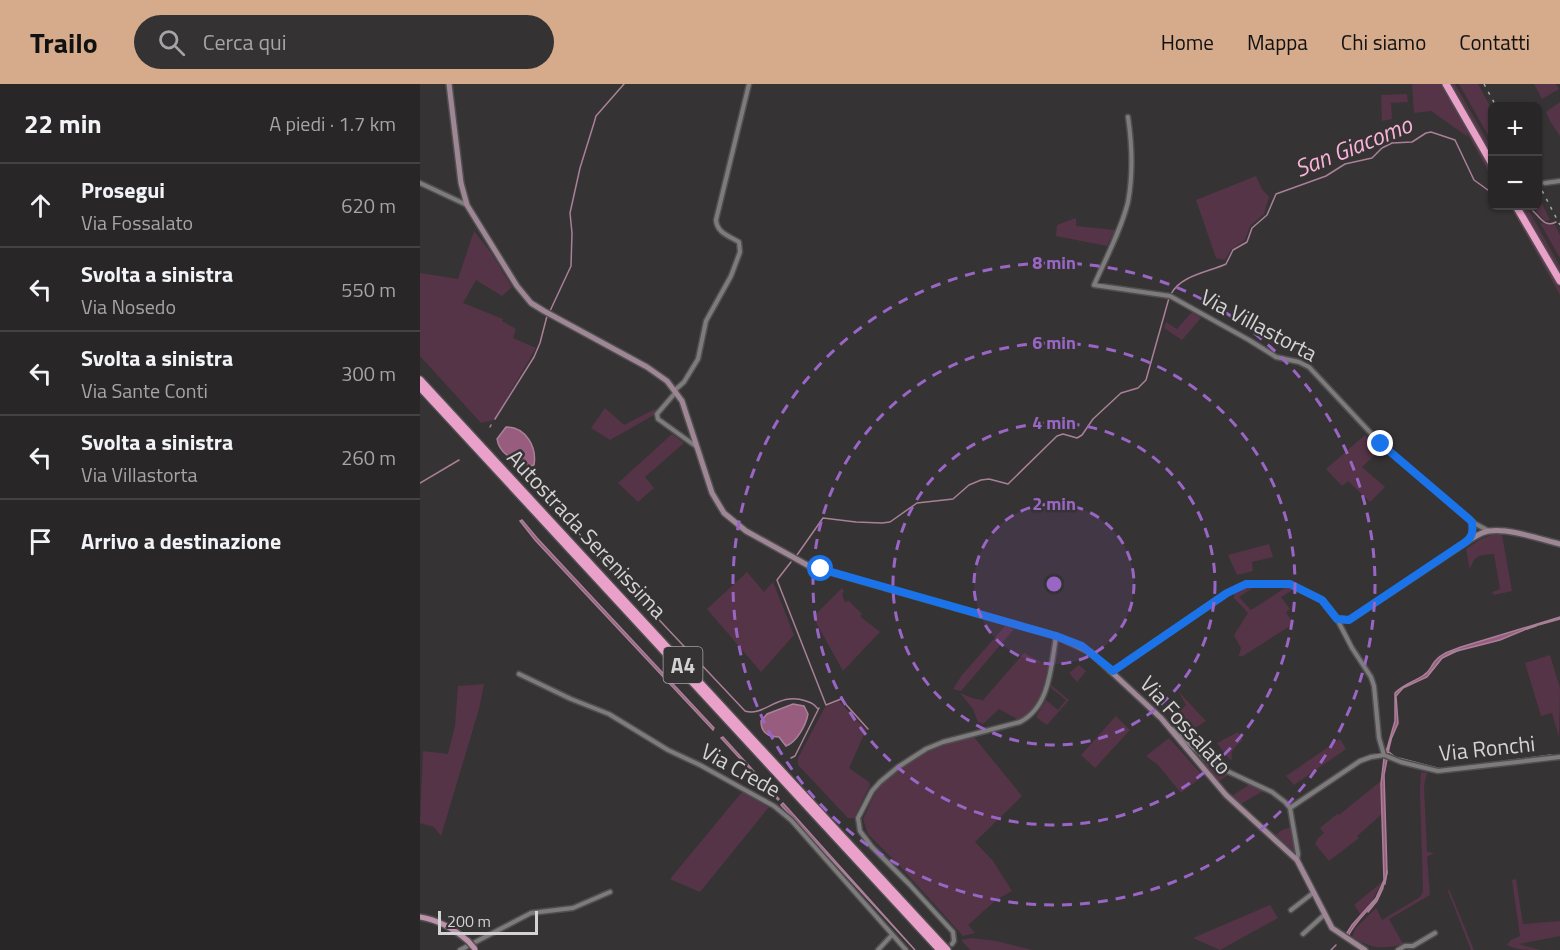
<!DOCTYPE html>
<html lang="it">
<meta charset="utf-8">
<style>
:root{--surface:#282627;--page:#343233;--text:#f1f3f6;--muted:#a5a5a7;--line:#444344;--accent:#d6ab8b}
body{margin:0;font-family:"Titillium Web",sans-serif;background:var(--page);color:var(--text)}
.controls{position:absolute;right:18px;top:18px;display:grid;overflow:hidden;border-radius:9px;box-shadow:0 2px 4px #0004}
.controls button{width:54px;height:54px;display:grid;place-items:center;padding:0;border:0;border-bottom:2px solid var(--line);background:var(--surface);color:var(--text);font:30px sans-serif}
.scale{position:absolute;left:18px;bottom:15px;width:100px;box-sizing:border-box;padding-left:6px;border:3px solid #d4d3d3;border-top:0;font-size:16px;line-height:21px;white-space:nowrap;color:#d4d3d3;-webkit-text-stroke:4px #363334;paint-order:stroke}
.stop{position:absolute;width:18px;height:18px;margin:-14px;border:4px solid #1a73e8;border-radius:50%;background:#fff}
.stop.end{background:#1a73e8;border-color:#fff;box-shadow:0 2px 6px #0008}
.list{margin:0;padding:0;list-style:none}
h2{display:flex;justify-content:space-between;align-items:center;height:78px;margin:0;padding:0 24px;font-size:26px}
h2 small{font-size:20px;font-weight:400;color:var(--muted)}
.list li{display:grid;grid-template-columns:39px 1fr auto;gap:18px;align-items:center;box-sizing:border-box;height:84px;padding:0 24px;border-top:2px solid var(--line)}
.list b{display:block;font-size:22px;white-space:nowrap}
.list p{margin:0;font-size:20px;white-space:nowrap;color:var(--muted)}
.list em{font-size:20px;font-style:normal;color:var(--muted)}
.icon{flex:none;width:33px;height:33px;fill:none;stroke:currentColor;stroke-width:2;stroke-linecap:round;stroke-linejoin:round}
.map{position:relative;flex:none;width:1140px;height:866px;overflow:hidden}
header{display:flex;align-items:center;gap:36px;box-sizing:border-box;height:84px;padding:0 30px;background:var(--accent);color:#111}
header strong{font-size:28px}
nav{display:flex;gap:33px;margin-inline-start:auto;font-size:21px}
.search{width:420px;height:54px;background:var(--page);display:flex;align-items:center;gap:15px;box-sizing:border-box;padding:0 21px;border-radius:33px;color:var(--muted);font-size:22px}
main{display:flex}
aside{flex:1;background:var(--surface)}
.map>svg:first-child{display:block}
.green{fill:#553447}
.water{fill:#985d7e;stroke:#aa8098;stroke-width:1.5}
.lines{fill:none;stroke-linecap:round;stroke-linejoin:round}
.stream{stroke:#aa8098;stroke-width:1.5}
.street-casing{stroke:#504f4f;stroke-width:7}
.secondary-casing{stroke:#504f4f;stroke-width:8}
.primary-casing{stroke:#504f4f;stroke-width:8}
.highway-casing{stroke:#504f4f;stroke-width:10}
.street{stroke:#7e7b7d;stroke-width:4}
.secondary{stroke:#9e8694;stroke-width:5}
.primary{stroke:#bf92ab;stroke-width:5}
.highway{stroke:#eaa1c9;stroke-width:7}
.rail{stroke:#a5a4a4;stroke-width:1.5;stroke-dasharray:3 6;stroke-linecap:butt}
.primary-bridge-casing{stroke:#504f4f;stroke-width:8;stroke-linecap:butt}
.primary-bridge{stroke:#bf92ab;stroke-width:5}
.route{stroke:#1a73e8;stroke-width:8}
.ring{fill:none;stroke:#9a66c6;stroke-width:3;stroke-dasharray:10 8}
.labels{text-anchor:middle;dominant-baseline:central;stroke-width:5;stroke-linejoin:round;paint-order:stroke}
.shield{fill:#363334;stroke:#a5a3a3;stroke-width:1.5}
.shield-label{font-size:21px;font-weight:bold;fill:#d4d3d3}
.street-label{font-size:22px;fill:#d4d3d3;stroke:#363334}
.water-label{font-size:24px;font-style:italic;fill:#fab3d9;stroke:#363334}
.centre{fill:#9a66c6;stroke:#363334;stroke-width:3}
.ring-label{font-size:18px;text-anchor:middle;font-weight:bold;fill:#9a66c6;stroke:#363334;stroke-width:5;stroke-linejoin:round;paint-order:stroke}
</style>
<header>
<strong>Trailo</strong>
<div class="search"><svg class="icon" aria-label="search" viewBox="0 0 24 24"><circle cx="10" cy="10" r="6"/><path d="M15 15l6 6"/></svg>Cerca qui</div>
<nav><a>Home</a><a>Mappa</a><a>Chi siamo</a><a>Contatti</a></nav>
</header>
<main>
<aside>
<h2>22 min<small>A piedi · 1.7 km</small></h2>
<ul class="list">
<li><svg class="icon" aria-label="ahead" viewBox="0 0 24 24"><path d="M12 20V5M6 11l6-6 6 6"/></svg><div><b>Prosegui</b><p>Via Fossalato</p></div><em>620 m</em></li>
<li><svg class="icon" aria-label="left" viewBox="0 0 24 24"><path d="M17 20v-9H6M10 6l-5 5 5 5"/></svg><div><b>Svolta a sinistra</b><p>Via Nosedo</p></div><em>550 m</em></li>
<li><svg class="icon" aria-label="left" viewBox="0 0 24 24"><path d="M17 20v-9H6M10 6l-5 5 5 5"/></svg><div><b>Svolta a sinistra</b><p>Via Sante Conti</p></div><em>300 m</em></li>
<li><svg class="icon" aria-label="left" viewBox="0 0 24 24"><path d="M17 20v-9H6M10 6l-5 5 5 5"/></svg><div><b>Svolta a sinistra</b><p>Via Villastorta</p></div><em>260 m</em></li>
<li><svg class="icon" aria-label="arrive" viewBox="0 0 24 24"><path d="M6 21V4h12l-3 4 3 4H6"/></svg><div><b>Arrivo a destinazione</b></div></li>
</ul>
</aside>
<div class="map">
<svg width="1140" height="866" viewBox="0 0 1140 866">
<rect width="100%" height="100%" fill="#363334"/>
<path class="green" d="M992 0H1023L1072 86V94L1046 47 1048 53 1011 27 994 29Z
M1029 0H1035L1072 65V76Z
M1039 0H1058L1072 26V58Z
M1114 0H1136L1139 5 1122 15Z
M987 10 988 18 971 19 972 35 962 37 961 11Z
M1140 18V52L1130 37 1126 28Z
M836 92 842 105 849 113 844 130 830 142 825 156C816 163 810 164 805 176L796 174 776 116Z
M1118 111 1129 134 1130 136 1125 137 1112 122H1118Z
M1090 122H1093L1140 203V211Z
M1098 122H1106V123L1103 122 1102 125 1109 127 1140 182V193Z
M656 134V142L695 146 687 162 636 152 637 141Z
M1120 139 1135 141 1140 151V174Z
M54 147 72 170 92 203 82 212 56 196 43 219 83 235 82 237 96 245 93 254 116 264 74 336 61 339 0 272V189L38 195Z
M772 228 781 234 762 256 744 244 746 238 757 245Z
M185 324 204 341 235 325 234 331 190 356 171 344Z
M252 350 264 359 225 393 234 404 218 418 198 399Z
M945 351 960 366 942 383 965 403 950 418 928 397 922 402 906 385Z
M1073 450 1082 451 1092 507 1074 511 1072 508 1080 505 1074 470C1060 471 1054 470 1050 486L1046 465 1061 455Z
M849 460 853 473 832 478 833 487 817 491 808 471Z
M327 488 344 508 353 498 374 551 341 588 287 525Z
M824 502 844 503H834L819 513 831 526 868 502 876 504 861 513 870 525 866 528 873 540 823 572H819L815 585 821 564 814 551 828 529 814 514V508Z
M422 504 424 507 422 510 425 518 429 517 442 530 440 532 442 534 460 548 423 587 393 533Z
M585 542 594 545 541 607 533 605 542 591Z
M604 569 628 582C623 603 620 626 599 636L579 625 563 640 558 638 553 625 540 609 552 614 566 617 563 616Z
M1130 571 1140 604 1139 653 1132 629 1121 632 1105 579Z
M659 581 666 587 657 598 649 589Z
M64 600 59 625 21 752 14 743 0 739 3 667 28 670 35 642 38 602Z
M631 601 649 616 627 641 616 633 626 616 638 626 646 616 631 604Z
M758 607 786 637 772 646 776 653 786 652 775 661 750 637 766 621Z
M419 617 446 646 429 684 449 698 450 701 434 734H428L378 681V674L405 623Z
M696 632 710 646 675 684 661 671Z
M818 648 823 656C816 662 810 665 812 675L810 676 797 659Z
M553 652 602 712 555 758 573 777 592 807 576 816 548 841 555 849 543 852 477 779 448 750 443 735C449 724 453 710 461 701 482 675 523 661 553 652Z
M749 654 783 692 761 709 738 681 726 672Z
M920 655 926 665 874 701 866 692Z
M782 674 808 691 798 698 780 677Z
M1001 688 1007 689 1004 701 1007 768 1014 769 1007 773 1010 811 969 835 983 860C963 866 950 864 932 853L935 845 956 824 962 836 1000 813 1003 807 1000 708Z
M961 697 962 730 937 752 939 754 909 777 895 760 898 754 904 749 900 744 917 730 919 731Z
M830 700 843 707 821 720 812 712Z
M322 708 349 723 280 808 250 795Z
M871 743 876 769 856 751 862 746Z
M1096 795 1103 840 1140 837V852L1099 860 1120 866C1109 866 1096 866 1087 861L1091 856 1100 852 1092 796Z
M962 798 951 819 941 831 934 821Z
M1029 805 1054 866H1051L1028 807Z
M850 821 858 834 800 866 773 854Z
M552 854 576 857 612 866H550L541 856Z"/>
<path class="water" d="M86 343C106 343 117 363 114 381L108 383 103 377C91 376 79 368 77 355Z
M102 436 117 454 294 644 293 646 115 456 100 437Z
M1140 533V535L1111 543 1080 556 1033 568 1022 574 1007 593 983 604 976 612 978 639 969 660 968 670 966 668 975 637V609C984 600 994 598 1004 591 1009 588 1010 585 1013 580 1019 570 1030 567 1041 563Z
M373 620 384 622 388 630C386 641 377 658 366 662L359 653C349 653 341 649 341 637L347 630Z
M303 653 359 715 358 716 301 654Z
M964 674 967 675 964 691 967 789C960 824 941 826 927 854L925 852 932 841 956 814 964 796 961 700Z
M363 719 495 866 361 721Z"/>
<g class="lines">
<path class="stream" d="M1088 122H1090
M1102 124H1105
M1113 127C1121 134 1125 144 1136 138
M751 210C761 191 789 188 806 180L813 166 827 158 832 144 847 131 856 110 906 92 925 80 952 74 962 64 972 59 992 58 1006 49 1011 48 1035 56 1054 96 1072 109
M130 227 151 182 152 149 150 129 160 84 174 39 176 32 204 0
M75 335 114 273 120 259 127 232
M70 343 71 341
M0 399 39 376
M124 410 178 471 325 627C345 633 358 607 386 617 392 619 394 620 398 625
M377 471 403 434 436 438 462 439 470 438 497 419 533 415 549 401 561 396 569 395 588 400 637 352 643 350 657 354 662 351 673 335 701 309 718 304 726 296 749 214
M371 478 357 496 406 621 421 615 448 645
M1107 545 1116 542
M1009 590 1022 574 1039 566
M969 668 975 673 1021 685
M967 672 971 656
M371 674 375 672 399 624
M1032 684 1131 671
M965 800 967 787
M948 828 957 817 963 804
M911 866 916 861"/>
<defs>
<path id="street" d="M708 33C712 60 713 91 708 118 701 146 686 174 674 201L750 212 829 256 856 273 879 278 889 283 961 360 1052 438 1069 447
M0 99 47 121
M1125 99 1140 97
M255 306 264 298 278 275 286 237 311 192 320 168 319 158C309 152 297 149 296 136L329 0
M256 308 237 330 238 335 277 363
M1051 454 1053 449 1052 438
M917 535 932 564 951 593 954 602 959 654 964 671
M99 590 151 615 189 630 248 666 280 681 354 722 371 736 486 866
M752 645 792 680 852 708 865 718 870 724 878 770 877 775
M870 724 940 677 951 673 964 671 981 678 1018 687 1140 673
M871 826 893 809
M883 850 904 831
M532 860 534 857 533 848 489 800 452 763 440 747 438 734 452 707 460 698 478 683 506 665 523 658 600 638C630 623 631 582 636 553
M40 866 111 829 153 824 190 808
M458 866 472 851
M978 866 985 862H993L1015 849"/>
<path id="secondary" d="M29 0 41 99 47 121 97 202 111 219 124 227 227 283 247 297 262 317 292 409 304 429 326 447 389 482 636 552 670 568 741 634 806 711 877 776 912 844 945 866
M693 587 807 509 826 500H870L902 516 917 535 929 536 1051 455C1056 452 1062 448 1069 447 1088 444 1120 455 1140 460"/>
<path id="primary" d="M0 833C19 836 34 845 48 857"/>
<path id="highway" d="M1026 0 1072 80
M1096 122 1140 197
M0 296 527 866
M0 303 520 866"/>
</defs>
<use href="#street" class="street-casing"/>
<use href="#secondary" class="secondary-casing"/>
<use href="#primary" class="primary-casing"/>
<use href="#highway" class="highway-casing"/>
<use href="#street" class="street"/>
<use href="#secondary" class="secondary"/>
<use href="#primary" class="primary"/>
<use href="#highway" class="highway"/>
<path class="rail" d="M1064 0 1076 22
M1118 99 1140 141"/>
<defs>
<path id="primary-bridge" d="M48 857 55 865"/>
</defs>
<use href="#primary-bridge" class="primary-bridge-casing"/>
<use href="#primary-bridge" class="primary-bridge"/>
</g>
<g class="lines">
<path class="route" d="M401 485 636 552 662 562 693 587 807 509 826 500H870L902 516 917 535 929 536 1044 459C1053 453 1053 448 1052 438L1049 435 961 360"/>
</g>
<circle cx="634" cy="500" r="80" fill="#9a66c6" fill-opacity=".12"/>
<g class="ring">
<circle cx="634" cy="500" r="80"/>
<circle cx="634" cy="500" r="161"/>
<circle cx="634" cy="500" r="241"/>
<circle cx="634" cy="500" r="321"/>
</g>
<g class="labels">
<rect class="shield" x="243.5" y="563" width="39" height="36" rx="4.5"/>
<g class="shield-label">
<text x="263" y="581">A4</text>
</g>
<g class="street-label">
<text transform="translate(839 241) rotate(28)">Via Villastorta</text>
<text transform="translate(167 450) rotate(47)">Autostrada Serenissima</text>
<text transform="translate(766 641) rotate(48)">Via Fossalato</text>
<text transform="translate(1067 664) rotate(-6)">Via Ronchi</text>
<text transform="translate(321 686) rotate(29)">Via Crede</text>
</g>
<g class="water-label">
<text transform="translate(933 62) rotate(-22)">San Giacomo</text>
</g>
</g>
<circle cx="634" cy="500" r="9" class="centre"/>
<g class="ring-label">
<text x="634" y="185">8 min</text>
<text x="634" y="265">6 min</text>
<text x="634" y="345">4 min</text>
<text x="634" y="426">2 min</text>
</g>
</svg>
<div class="controls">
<button>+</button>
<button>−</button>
</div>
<div class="scale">200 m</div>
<div class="stop" style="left:401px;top:485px"></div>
<div class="stop end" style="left:961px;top:360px"></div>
</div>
</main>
